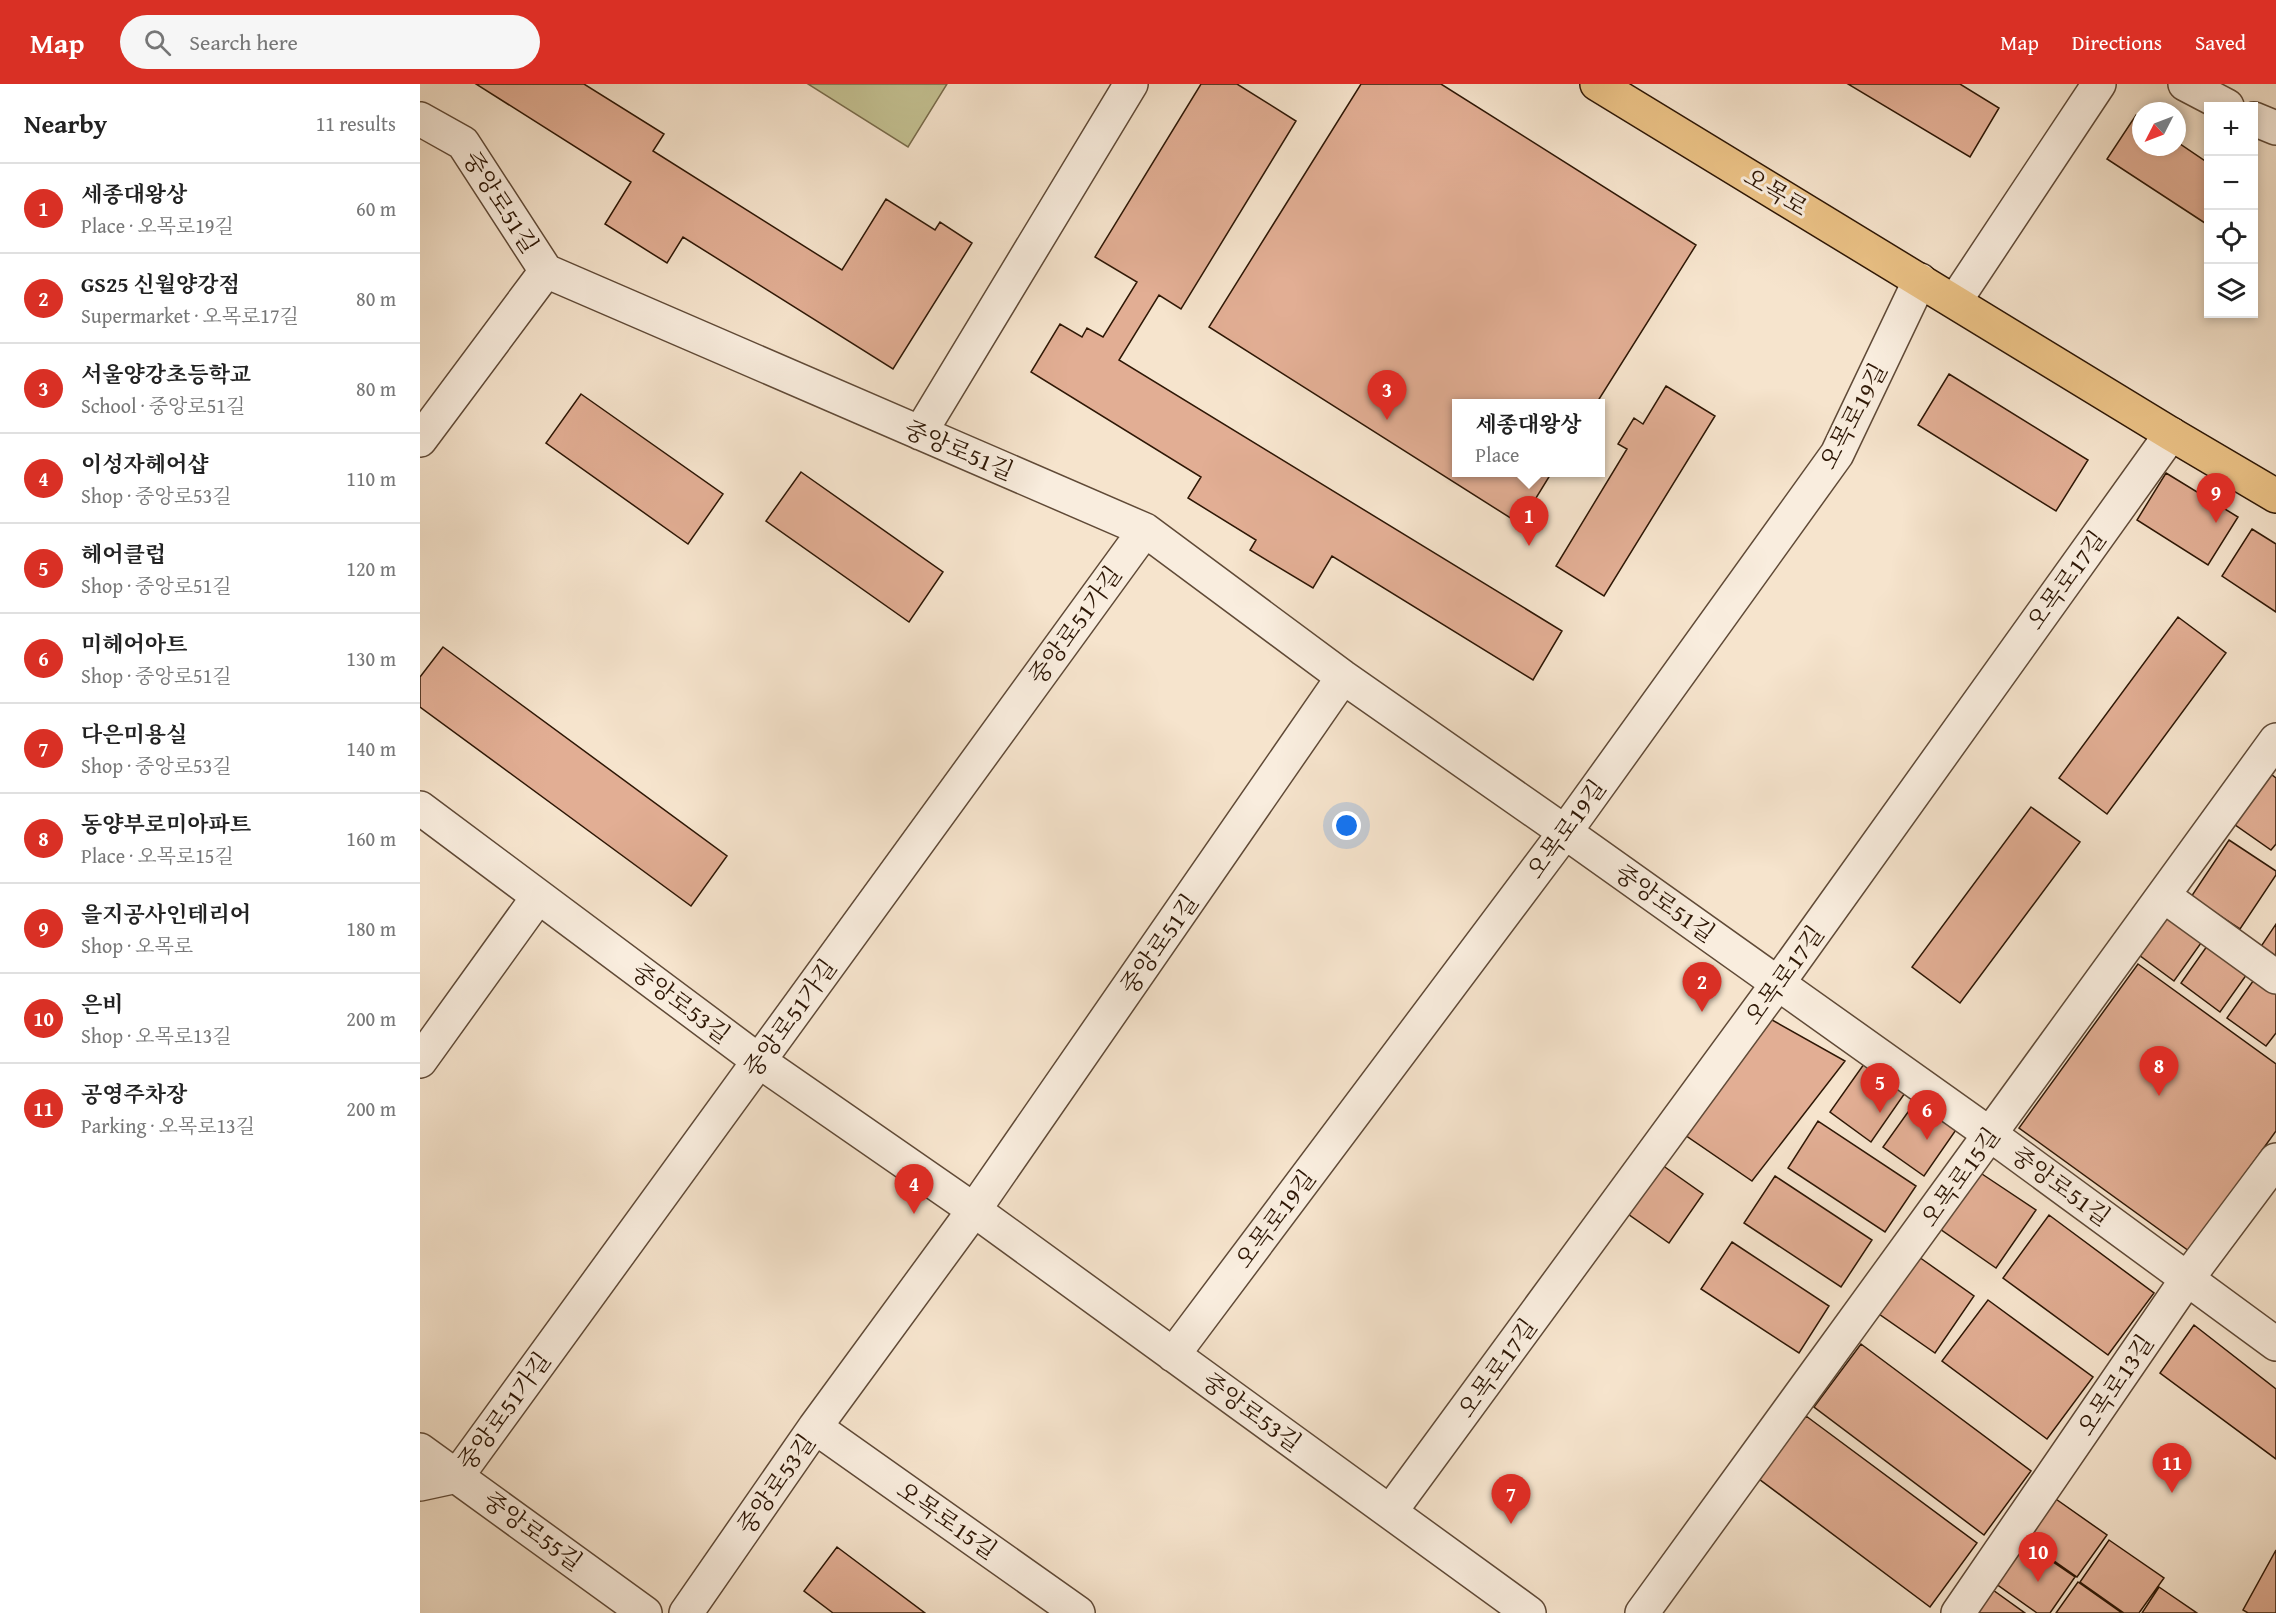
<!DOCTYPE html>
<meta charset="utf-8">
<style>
:root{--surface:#fff;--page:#f6f6f6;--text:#222;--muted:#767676;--line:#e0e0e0;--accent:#d93025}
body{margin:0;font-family:"Gentium Book Plus","Noto Serif KR",serif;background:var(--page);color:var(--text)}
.controls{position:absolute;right:18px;top:18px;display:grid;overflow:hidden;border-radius:0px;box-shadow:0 3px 9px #0003}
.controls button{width:54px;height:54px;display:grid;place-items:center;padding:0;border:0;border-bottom:2px solid var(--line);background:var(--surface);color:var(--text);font:30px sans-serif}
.compass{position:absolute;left:1712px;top:18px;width:54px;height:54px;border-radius:50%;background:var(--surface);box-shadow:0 3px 9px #0003;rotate:228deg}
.you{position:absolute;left:927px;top:742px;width:21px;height:21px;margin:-15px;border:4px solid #fff;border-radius:50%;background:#1a73e8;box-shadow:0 0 0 9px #1a73e833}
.badge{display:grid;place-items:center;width:39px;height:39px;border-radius:50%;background:var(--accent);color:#fff;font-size:20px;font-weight:700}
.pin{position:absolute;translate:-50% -50px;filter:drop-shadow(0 2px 3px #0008)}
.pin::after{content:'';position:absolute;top:32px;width:21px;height:18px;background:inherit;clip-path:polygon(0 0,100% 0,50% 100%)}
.popup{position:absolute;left:1032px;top:315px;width:153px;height:78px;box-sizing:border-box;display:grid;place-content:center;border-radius:0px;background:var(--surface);filter:drop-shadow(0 2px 4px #0005);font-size:20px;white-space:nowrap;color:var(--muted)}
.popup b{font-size:22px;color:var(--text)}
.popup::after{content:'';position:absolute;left:50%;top:100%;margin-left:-12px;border:12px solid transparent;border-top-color:var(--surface)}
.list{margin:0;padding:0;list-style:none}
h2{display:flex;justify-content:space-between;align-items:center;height:78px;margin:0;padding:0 24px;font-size:26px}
h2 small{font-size:20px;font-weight:400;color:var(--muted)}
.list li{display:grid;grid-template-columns:39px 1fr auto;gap:18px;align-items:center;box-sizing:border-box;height:90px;padding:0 24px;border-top:2px solid var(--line)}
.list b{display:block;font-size:22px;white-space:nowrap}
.list p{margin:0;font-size:20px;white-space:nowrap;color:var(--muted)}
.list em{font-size:20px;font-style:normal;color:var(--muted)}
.icon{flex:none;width:33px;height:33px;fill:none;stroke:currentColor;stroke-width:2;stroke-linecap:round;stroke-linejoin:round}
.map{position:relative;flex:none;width:1856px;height:1529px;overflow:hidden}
header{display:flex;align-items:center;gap:36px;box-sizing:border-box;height:84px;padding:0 30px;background:var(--accent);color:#fff}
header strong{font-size:28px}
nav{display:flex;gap:33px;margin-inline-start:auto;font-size:21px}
.search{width:420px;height:54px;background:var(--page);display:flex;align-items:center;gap:15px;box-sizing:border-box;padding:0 21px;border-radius:33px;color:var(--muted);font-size:22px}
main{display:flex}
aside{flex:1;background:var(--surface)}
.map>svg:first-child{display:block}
.green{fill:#c4c293;stroke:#796c4c;stroke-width:1.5}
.building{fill:#e2ae94;stroke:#2e1705;stroke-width:1.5}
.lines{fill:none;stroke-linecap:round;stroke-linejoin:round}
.minor-casing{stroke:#604a37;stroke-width:36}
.major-casing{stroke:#2e1705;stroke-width:36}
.minor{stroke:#f9edde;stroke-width:33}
.major{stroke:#ebc286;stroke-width:33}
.labels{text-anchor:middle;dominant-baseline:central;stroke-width:6;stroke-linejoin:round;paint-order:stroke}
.street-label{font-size:24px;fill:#2e1705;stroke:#f9edde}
</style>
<header>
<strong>Map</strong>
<div class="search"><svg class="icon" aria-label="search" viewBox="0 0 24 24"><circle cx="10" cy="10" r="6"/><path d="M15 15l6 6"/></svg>Search here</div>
<nav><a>Map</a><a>Directions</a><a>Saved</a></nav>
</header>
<main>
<aside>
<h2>Nearby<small>11 results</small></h2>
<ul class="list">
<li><span class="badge">1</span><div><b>세종대왕상</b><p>Place · 오목로19길</p></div><em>60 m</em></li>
<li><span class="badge">2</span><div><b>GS25 신월양강점</b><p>Supermarket · 오목로17길</p></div><em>80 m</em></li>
<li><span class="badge">3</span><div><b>서울양강초등학교</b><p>School · 중앙로51길</p></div><em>80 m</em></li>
<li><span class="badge">4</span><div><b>이성자헤어샵</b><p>Shop · 중앙로53길</p></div><em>110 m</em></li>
<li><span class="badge">5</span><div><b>헤어클럽</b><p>Shop · 중앙로51길</p></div><em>120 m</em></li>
<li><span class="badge">6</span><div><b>미헤어아트</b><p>Shop · 중앙로51길</p></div><em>130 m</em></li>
<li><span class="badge">7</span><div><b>다은미용실</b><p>Shop · 중앙로53길</p></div><em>140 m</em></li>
<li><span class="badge">8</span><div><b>동양부로미아파트</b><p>Place · 오목로15길</p></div><em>160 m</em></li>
<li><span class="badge">9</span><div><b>을지공사인테리어</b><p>Shop · 오목로</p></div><em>180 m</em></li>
<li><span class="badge">10</span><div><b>은비</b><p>Shop · 오목로13길</p></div><em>200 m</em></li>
<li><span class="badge">11</span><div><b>공영주차장</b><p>Parking · 오목로13길</p></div><em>200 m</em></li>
</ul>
</aside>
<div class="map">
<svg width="1856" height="1529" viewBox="0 0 1856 1529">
<rect width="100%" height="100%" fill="#f6e4cd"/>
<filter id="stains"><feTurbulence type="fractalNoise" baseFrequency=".00333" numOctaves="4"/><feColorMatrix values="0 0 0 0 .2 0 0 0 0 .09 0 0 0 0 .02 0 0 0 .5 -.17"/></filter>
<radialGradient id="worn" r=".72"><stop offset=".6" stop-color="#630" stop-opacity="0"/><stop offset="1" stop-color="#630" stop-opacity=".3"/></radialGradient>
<path class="green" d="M388 0H527L488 63Z"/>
<path class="building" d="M56 0H164L244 50 233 67 422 186 466 115 515 146 520 138 552 159 473 285 263 153 247 179 185 140 211 98Z
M781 0H817L876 37 761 225 739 211 699 276 1142 547 1113 596 912 472 893 504 830 466 836 456 768 414 781 393 611 288 640 240 662 253 667 244 683 253 717 198 675 173Z
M941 0H1021L1276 161 1176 320H1037V388H1132L1100 440 789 243Z
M1428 0H1540L1579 24 1550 73Z
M1716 31 1721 35V63H1757V58L1788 79V141L1687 75Z
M1529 290 1668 376 1636 427 1498 341Z
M1246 302 1295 332 1184 512 1136 482 1207 365 1198 360 1214 334 1223 340Z
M161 310 303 410 268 460 126 359Z
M381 388 523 488 489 538 346 437Z
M1746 389 1818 433 1788 481 1717 436Z
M1832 445 1856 460V528L1802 492Z
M1758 533 1806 569 1687 730 1639 694Z
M23 563 307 772 271 822 0 623V593Z
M1848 688 1856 694V760L1851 766 1811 738Z
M1611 723 1660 758 1540 919 1492 883Z
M1809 756 1856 787V791L1820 845 1771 813Z
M1747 824 1786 852 1754 897 1715 868Z
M1856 840V874L1840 864Z
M1792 855 1832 883 1800 928 1761 899Z
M1718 880 1856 980V1047L1769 1167 1599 1044Z
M1838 890 1856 902V949L1846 962 1807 934Z
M1345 932 1425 977 1332 1097 1265 1051Z
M1444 980 1485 1009 1451 1058 1410 1028Z
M1498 1014 1538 1043 1504 1092 1463 1063Z
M1398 1037 1496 1102 1465 1148 1368 1084Z
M1242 1081 1283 1110 1249 1159 1208 1130Z
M1559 1088 1616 1126 1576 1184 1520 1145Z
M1355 1092 1452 1156 1421 1203 1324 1139Z
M1629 1131 1734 1209 1688 1271 1583 1194Z
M1312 1158 1409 1222 1379 1269 1281 1205Z
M1499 1173 1554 1212 1515 1269 1459 1230Z
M1568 1216 1673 1293 1627 1355 1522 1277Z
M1774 1241 1856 1305V1375L1740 1289Z
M1441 1260 1611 1387 1564 1451 1394 1323Z
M1386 1332 1557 1459 1510 1523 1339 1395Z
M1633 1413 1687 1451 1657 1493 1603 1455Z
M1601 1456 1655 1493 1630 1529H1617L1572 1497Z
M1689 1456 1744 1494 1719 1529H1704L1660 1498Z
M417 1463 505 1529H413L384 1507Z
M1856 1466V1529H1828L1823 1526Z
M1658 1498 1702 1529H1636Z
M1566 1501 1605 1529H1546Z
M1739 1503 1777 1529H1722Z"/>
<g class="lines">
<defs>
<path id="minor" d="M1765 0 1807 22
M0 35 43 59 126 187 725 446 923 593 1145 748 1571 1051 1856 1260
M1834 35 1856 44
M1535 217 1679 0
M500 349 711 0
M0 356 126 187
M0 724 339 977 554 1126 1109 1529
M1744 812 1856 893
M0 977 118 813
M753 1271 1145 748 1417 370 1500 196
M395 1343 658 1529
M0 1366 225 1529
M0 1400 37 1392 725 446
M970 1428 1358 899 1751 350
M266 1529 395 1343 554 1126 923 593
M1222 1529 1856 656
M1538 1529 1767 1195 1856 1076"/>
<path id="major" d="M1177 0 1751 350 1856 412"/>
</defs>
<use href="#minor" class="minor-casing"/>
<use href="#major" class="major-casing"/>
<use href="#minor" class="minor"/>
<use href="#major" class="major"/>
</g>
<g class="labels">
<g class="street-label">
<text transform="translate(1356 108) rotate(31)">오목로</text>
<text transform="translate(81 118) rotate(57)">중앙로51길</text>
<text transform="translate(1433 332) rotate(-62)">오목로19길</text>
<text transform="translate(539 366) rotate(23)">중앙로51길</text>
<text transform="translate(1646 496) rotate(-54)">오목로17길</text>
<text transform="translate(655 541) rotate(-54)">중앙로51가길</text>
<text transform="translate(1146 745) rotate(-54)">오목로19길</text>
<text transform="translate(1245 819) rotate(35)">중앙로51길</text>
<text transform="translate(739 860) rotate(-55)">중앙로51길</text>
<text transform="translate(1364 891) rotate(-54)">오목로17길</text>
<text transform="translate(261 919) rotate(37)">중앙로53길</text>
<text transform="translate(370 934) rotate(-54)">중앙로51가길</text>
<text transform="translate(1540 1093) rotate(-54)">오목로15길</text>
<text transform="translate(1641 1102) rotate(36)">중앙로51길</text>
<text transform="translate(855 1135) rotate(-53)">오목로19길</text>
<text transform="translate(1077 1284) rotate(-54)">오목로17길</text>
<text transform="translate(1695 1301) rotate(-56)">오목로13길</text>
<text transform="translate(84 1327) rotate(-54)">중앙로51가길</text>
<text transform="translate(832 1328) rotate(36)">중앙로53길</text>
<text transform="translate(356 1400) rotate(-55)">중앙로53길</text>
<text transform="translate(527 1436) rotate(35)">오목로15길</text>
<text transform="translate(113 1447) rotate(36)">중앙로55길</text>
</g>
</g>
<rect width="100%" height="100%" filter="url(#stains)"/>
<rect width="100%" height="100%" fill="url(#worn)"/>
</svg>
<div class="controls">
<button>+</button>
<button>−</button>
<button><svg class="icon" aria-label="locate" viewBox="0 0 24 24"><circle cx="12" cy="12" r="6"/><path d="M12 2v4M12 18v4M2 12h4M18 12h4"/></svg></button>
<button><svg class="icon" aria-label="layers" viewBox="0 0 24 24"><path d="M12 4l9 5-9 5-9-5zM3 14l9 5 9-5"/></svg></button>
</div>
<svg class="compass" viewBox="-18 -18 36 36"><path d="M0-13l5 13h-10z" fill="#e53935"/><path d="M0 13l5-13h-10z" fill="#767676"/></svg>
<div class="you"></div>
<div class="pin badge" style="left:1109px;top:462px">1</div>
<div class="popup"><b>세종대왕상</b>Place</div>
<div class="pin badge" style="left:1282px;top:928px">2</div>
<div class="pin badge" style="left:967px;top:336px">3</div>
<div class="pin badge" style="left:494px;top:1130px">4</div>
<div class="pin badge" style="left:1460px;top:1029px">5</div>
<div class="pin badge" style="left:1507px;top:1056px">6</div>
<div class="pin badge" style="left:1091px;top:1440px">7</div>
<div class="pin badge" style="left:1739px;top:1012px">8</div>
<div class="pin badge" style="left:1796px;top:439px">9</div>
<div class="pin badge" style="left:1618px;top:1498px">10</div>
<div class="pin badge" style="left:1752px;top:1409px">11</div>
</div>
</main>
